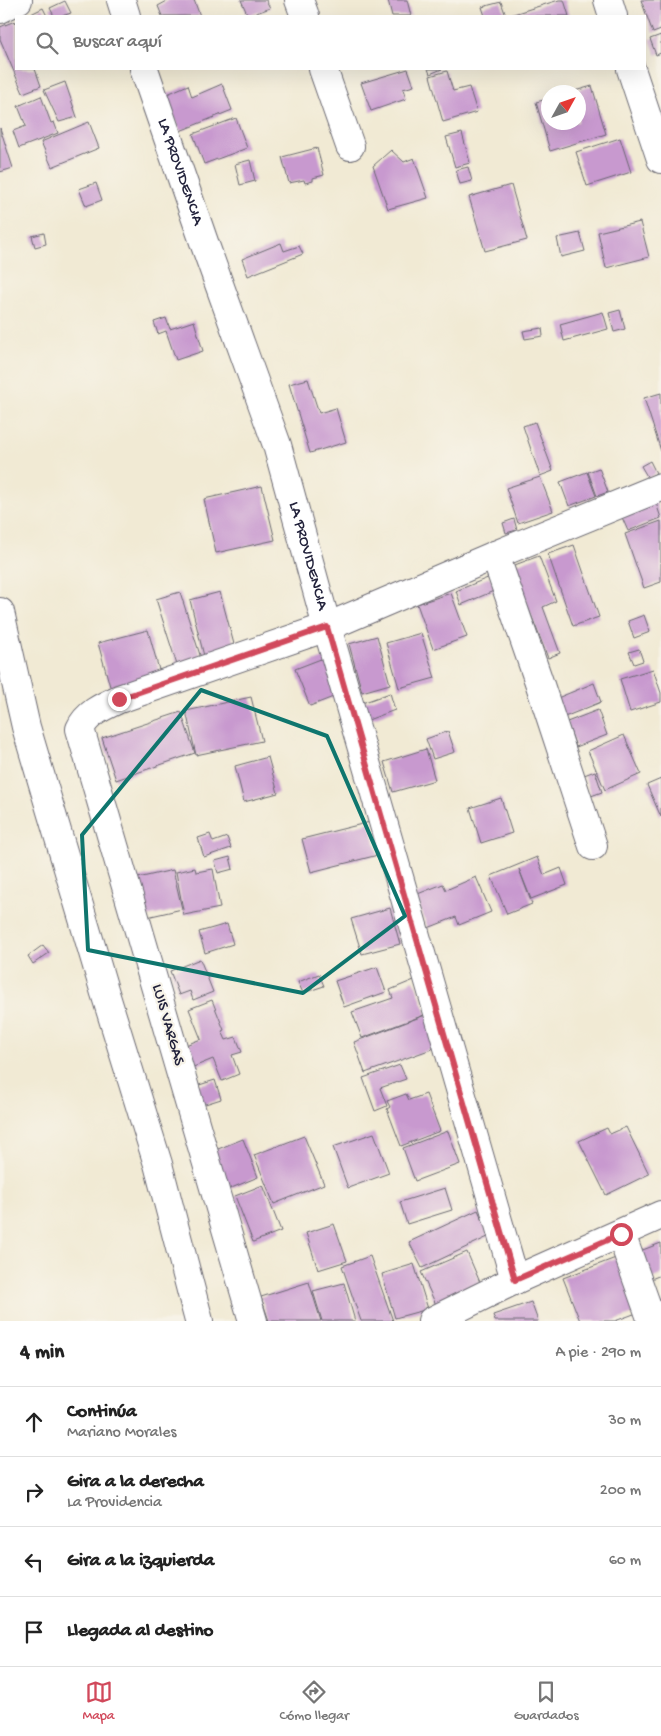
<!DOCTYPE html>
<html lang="es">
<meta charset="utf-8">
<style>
:root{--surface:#fff;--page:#f6f6f6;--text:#222;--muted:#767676;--line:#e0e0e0;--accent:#d1495b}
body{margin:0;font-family:"Gochi Hand",sans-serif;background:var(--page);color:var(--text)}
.compass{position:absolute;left:541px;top:85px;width:45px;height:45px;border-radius:50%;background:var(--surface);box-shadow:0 5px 20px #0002;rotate:50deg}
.stop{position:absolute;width:15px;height:15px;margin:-11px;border:4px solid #d1495b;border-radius:50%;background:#fff}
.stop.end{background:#d1495b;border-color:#fff;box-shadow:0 1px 5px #0008}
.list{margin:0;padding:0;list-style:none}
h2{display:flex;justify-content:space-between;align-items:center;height:65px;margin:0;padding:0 20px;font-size:21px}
h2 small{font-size:16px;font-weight:400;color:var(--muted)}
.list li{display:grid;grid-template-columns:32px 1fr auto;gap:15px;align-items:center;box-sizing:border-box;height:70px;padding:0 20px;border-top:1px solid var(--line)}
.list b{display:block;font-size:19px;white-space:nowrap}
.list p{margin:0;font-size:16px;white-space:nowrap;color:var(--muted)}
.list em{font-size:16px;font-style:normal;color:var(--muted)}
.icon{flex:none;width:28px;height:28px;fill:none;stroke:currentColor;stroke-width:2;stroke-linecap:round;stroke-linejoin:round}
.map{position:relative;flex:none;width:661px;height:1321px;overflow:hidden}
.search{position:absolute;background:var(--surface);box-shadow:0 5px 20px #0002;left:15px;right:15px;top:15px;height:55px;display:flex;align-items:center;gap:12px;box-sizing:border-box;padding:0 18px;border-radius:0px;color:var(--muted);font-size:19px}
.sheet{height:345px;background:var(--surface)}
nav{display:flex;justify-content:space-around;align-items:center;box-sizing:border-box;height:70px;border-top:1px solid var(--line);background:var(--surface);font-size:14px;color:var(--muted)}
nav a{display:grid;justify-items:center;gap:2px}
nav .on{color:var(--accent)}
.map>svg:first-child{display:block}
.building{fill:#c899cf}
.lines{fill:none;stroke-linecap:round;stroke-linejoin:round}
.minor-casing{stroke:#6a6871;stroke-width:30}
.minor{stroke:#fff;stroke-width:28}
.route{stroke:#d1495b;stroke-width:6}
.marked{fill:none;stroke:#0f766e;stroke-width:4;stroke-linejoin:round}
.labels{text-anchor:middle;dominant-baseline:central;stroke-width:4.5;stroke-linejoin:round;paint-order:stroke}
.street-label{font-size:16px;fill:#22223b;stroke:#f7f3e8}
</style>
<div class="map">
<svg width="661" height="1321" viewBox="0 0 661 1321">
<rect width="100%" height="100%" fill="#f7f3e8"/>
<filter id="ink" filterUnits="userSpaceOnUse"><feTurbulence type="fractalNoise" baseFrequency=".02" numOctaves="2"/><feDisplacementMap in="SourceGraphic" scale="10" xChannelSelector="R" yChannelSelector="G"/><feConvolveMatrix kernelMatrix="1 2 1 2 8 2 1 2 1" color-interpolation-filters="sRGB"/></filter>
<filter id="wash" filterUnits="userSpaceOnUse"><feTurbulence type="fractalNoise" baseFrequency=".0096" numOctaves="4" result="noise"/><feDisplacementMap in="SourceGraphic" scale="20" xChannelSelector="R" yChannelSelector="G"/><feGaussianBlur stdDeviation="1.12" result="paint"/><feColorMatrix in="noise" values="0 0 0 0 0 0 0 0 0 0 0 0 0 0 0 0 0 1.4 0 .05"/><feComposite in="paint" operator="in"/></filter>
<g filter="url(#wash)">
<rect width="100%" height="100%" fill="#f1ead4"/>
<g id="blocks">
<path class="building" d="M169 0H194L200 16H162L158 6Z
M241 0H266L270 8 248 16Z
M388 0H407L411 16H392Z
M559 0H564L569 16H507Z
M641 0H661V30L653 33Z
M65 1 71 13 62 16H54L50 8Z
M501 2 506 16H485L482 7Z
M43 8 47 16H27Z
M15 21 16 25V69H35L41 86 23 93 0 39V27Z
M661 35V53L656 55 650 39Z
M408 69 414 86 403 89 406 99 371 111 361 83Z
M428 69H442L430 74Z
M447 71 453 91 469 87 477 112 443 122 430 76Z
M65 82 77 117 59 122 44 90Z
M222 84 232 110 180 131 165 95 188 85 192 97Z
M592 86 606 134 550 151 536 102 548 99V122H578V92H571Z
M41 96 51 123 54 122 58 133 19 148 13 131 26 126 18 106Z
M236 118 247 148 204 164 193 134Z
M89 122 99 148 52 167 41 142Z
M0 128 13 168 0 172Z
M462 133 470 163 455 167 446 137Z
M620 138 631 172 587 186 576 152Z
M317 148 324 175 313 178V181L305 183 304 180 289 183 282 157Z
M391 150 404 162 414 158 428 198 388 209 373 166Z
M250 160 255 181 240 185 235 164Z
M468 167 472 181 460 184 456 170Z
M96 183 102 200 86 206 79 189Z
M511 185 527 240 485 251 469 197Z
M640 222 649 257 606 268 598 232Z
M44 233 46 244 35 247 32 236Z
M580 233 585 251 561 257 557 238Z
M281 243 284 251 299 246 303 254 248 276 242 259Z
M620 310 625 329 614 332 609 313Z
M603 312 608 329 564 341 560 324Z
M166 318 170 329 194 321 203 351 176 360 166 331 158 334 154 322Z
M542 328 543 336 525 339 523 331Z
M308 379 319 413 336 408 346 442 310 453 289 384Z
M661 393V451L644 398Z
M535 422 553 471 540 476 523 426Z
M650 461 656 473 648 478 641 466Z
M599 468 608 492 597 496 588 472Z
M587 472 596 496 569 506 560 482Z
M540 477 553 511 518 523 506 488Z
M262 486 275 540 216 553 204 499Z
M655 500 661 518 628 531 621 515Z
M514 519 517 530 506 533 503 523Z
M661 521V582L644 588 625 534Z
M574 545 599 617 573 626 548 554Z
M539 556 556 601 543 607 560 653 548 658 512 566Z
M490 577 496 590 461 605 456 591Z
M180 592 201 658 177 665 156 599Z
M220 592 235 648 204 656 190 600Z
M451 593 467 637 433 649 417 604Z
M644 615 650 632 634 638 628 621Z
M148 630 161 677 111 690 98 643Z
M421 633 435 678 399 688 386 643Z
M377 636 390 684 362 692 349 644Z
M639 649 643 661 634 664 629 652Z
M326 657 341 694 310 706 295 669Z
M653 669 661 693V702L630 712 620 679Z
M594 683 601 702 562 718 555 699Z
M390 693 395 710 368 720 362 703Z
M251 697 262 741 196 755 186 711Z
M598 710 607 735 576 747 567 722Z
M181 712 195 753 116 780 102 738Z
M448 731 455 752 433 759 426 739Z
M624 735 641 774 605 790 588 751Z
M426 749 435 780 393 792 384 762Z
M268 757 278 793 244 802 235 766Z
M595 771 602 792 591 796 584 775Z
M661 779V817L647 785Z
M501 798 512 833 481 843 470 808Z
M370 822 378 855 311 872 302 839Z
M210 834 213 842 227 837 231 848 204 857 198 838Z
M230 857 233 869 218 873 215 861Z
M537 857 544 875 561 868 567 885 531 899 519 869 532 904 507 914 491 876Z
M195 868 196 872 213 869 220 908 184 915 176 872Z
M173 870 182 909 147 917 138 878Z
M476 877 491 912 459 925 456 917 428 928 415 895 443 884 446 890Z
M390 908 400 944 362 954 351 919Z
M227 924 233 944 205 953 199 932Z
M43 945 49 953 33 964 28 956Z
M200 959 213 992 193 1000 190 991 179 995 170 971Z
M377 967 386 992 344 1007 335 981Z
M319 974 324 986 303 993 298 982Z
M414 980 427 1014 362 1038 352 1012 393 998 390 990Z
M212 1000 224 1030 222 1031 226 1040 236 1037 242 1052 232 1055 239 1074 222 1081 213 1059 186 1070 178 1048 201 1039 189 1009Z
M428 1014 440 1046 365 1073 354 1042Z
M400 1065 406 1079 380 1088 387 1106 375 1111 363 1078Z
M215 1080 221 1099 199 1106 193 1087Z
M406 1094 409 1100 426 1094 440 1131 401 1146 387 1109 390 1107 387 1101Z
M626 1127 649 1174 606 1195 579 1141 607 1128 610 1134Z
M448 1131 460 1164 415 1181 403 1148Z
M374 1133 389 1173 348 1188 333 1147Z
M304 1136 324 1184 274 1204 254 1155Z
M243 1139 258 1177 229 1189 213 1151Z
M263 1185 281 1231 253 1242 235 1196Z
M445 1188 452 1210 407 1224 400 1202Z
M478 1210 490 1236 422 1268 409 1242Z
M334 1224 347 1261 318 1270 306 1233Z
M661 1243V1275L651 1279 640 1251Z
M467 1252 482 1287 437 1307 421 1272Z
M370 1256 393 1321H361L342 1266Z
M621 1256 642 1311 615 1321H580L563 1278Z
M414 1264 428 1309 395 1318 382 1274Z
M309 1282 321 1321H269L261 1297Z
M344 1283 355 1321H322L313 1291Z
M531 1302 538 1321H495L493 1315Z"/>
</g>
</g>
<g filter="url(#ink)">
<use href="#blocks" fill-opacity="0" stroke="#6a6871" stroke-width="1"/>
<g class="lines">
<defs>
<g id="minor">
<path d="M121 0 126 16"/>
<path d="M299 0 305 16"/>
<path d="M608 0 613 16"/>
<path d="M0 9 18 0"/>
<path id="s1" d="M144 69 205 245 277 445 327 627 515 1280"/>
<path d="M323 69 350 146"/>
<path d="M631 69 661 159"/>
<path d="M495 555 538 679 593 846"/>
<path d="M0 612 26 727 105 993 158 1164 199 1321"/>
<path d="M621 1234 652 1321"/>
<path d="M253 1321 80 729C87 713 104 706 119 699L327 627 495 555 661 487"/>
<path d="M432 1321 515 1280 661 1215"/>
</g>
</defs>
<use href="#minor" class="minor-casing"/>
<use href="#minor" class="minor"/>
</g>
</g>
<g class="lines" filter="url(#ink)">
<path class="route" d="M119 699 327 627 515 1280 621 1234"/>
</g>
<path class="marked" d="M201 690 327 736 405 916 303 993 88 950 82 835Z"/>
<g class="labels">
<g class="street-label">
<text stroke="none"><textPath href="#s1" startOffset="109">LA PROVIDENCIA</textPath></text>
<text stroke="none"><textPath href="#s1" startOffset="514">LA PROVIDENCIA</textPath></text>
<text transform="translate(167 1025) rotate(74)">LUIS VARGAS</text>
</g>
</g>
</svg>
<svg class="compass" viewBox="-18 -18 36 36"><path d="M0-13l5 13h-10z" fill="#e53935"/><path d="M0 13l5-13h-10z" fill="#767676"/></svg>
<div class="stop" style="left:621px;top:1234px"></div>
<div class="stop end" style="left:119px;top:699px"></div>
<div class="search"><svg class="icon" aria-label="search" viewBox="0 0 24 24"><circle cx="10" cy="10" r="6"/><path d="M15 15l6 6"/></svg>Buscar aquí</div>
</div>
<section class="sheet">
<h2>4 min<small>A pie · 290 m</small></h2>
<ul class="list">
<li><svg class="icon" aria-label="ahead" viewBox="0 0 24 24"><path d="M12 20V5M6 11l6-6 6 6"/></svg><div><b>Continúa</b><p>Mariano Morales</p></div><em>30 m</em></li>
<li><svg class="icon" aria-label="right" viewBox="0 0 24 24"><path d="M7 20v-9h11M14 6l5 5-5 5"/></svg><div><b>Gira a la derecha</b><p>La Providencia</p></div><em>200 m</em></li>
<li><svg class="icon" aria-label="left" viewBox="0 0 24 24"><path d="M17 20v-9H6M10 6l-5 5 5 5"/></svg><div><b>Gira a la izquierda</b></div><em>60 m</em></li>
<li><svg class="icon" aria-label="arrive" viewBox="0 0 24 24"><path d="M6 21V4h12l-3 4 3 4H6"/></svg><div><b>Llegada al destino</b></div></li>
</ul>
</section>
<nav>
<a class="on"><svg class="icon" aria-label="map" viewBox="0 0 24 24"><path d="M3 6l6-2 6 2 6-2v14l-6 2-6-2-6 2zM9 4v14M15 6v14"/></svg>Mapa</a>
<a><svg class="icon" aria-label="directions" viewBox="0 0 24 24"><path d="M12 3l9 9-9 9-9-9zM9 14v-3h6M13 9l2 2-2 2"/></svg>Cómo llegar</a>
<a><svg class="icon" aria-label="saved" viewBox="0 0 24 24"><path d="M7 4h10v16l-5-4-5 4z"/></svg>Guardados</a>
</nav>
